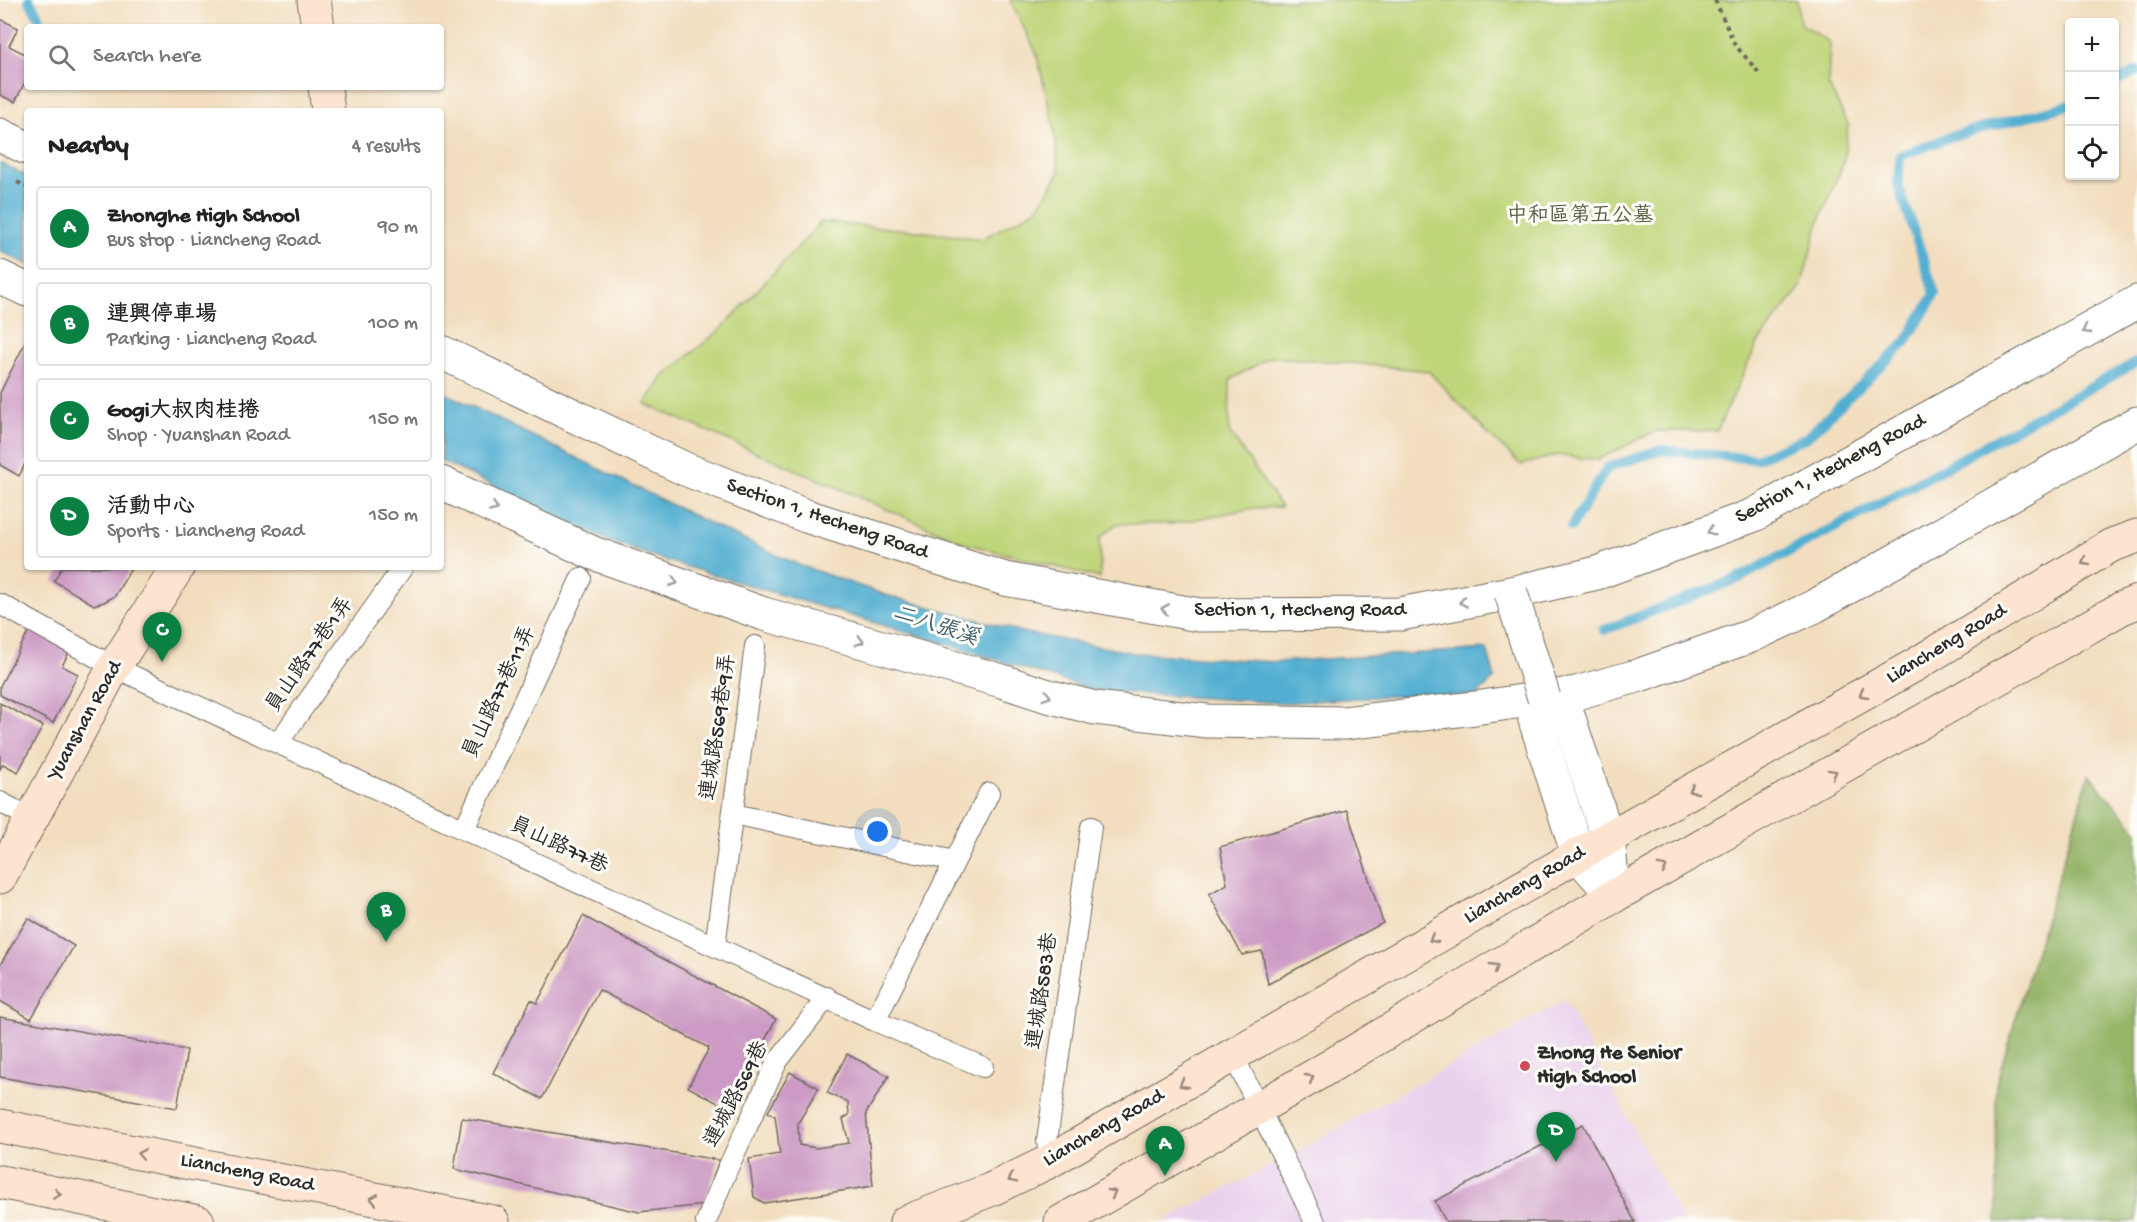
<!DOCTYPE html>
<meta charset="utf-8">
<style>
:root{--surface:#fff;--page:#f6f6f6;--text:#222;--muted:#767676;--line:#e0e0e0;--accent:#0b8043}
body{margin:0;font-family:"Gochi Hand","LXGW WenKai TC",sans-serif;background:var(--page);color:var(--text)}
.controls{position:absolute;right:18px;top:18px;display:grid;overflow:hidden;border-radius:6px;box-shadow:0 2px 4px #0004}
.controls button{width:54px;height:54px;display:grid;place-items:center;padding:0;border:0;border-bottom:2px solid var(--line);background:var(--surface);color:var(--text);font:30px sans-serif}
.you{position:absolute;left:878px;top:832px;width:21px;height:21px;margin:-15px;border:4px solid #fff;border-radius:50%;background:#1a73e8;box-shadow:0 0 0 9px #1a73e833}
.badge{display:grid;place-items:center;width:39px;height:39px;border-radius:50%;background:var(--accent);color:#fff;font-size:20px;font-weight:700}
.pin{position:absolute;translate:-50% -50px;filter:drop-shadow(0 2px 3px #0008)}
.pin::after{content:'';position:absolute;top:32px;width:21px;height:18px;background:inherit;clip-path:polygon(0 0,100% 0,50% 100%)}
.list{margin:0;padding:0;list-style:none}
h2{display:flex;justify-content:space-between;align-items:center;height:78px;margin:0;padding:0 24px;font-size:26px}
h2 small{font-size:20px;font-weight:400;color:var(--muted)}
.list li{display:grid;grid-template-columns:39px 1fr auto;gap:18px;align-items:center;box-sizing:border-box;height:84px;margin:0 12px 12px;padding:0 12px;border:2px solid var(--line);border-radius:6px}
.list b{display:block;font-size:22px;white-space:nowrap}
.list p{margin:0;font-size:20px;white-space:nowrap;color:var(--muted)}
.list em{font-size:20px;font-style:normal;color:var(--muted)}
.icon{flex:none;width:33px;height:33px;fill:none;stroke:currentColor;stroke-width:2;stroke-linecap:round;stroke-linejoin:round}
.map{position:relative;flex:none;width:2137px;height:1222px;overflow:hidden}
.search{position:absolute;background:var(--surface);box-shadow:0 2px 4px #0004;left:24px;top:24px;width:420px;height:66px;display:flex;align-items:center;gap:15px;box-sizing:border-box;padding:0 21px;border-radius:6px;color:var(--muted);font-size:22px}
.panel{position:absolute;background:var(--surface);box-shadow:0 2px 4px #0004;left:24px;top:108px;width:420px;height:462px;border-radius:6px}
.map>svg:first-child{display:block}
.built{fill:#e9d1ed}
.green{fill:#bfd57a;stroke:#758052;stroke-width:1.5}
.forest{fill:#97b66a;stroke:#61704a;stroke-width:1.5}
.water{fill:#53afd1;stroke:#3f6d7e;stroke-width:1.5}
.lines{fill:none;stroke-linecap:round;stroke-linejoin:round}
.stream{stroke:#53afd1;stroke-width:10}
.building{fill:#cc9ac4}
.lane-casing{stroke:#716a5f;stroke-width:22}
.street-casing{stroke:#716a5f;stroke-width:35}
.secondary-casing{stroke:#716a5f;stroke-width:35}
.path{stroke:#716a5f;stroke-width:4;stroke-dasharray:4.5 4.5;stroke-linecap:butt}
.lane{stroke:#fff;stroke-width:20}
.street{stroke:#fff;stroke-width:33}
.secondary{stroke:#fde4d1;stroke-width:33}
.street-bridge-casing{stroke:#716a5f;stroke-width:35;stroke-linecap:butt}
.street-bridge{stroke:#fff;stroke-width:33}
.oneway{stroke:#a0a0a0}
.oneway2{stroke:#94887e}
.poi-dot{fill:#d1495b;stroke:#fdfcf7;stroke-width:2}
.labels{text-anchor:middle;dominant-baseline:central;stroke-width:6;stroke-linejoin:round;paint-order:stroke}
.park-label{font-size:21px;fill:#575e43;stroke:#fdfcf7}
.street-label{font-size:21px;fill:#2b2b2b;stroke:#fdfcf7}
.poi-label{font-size:21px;font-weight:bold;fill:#2b2b2b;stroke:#fdfcf7;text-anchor:start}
.water-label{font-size:22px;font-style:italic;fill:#3b606d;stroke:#fdfcf7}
</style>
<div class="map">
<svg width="2137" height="1222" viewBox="0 0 2137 1222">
<rect width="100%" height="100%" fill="#fdfcf7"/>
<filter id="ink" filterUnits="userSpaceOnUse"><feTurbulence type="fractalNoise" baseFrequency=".0167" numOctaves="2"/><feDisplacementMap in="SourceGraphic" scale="12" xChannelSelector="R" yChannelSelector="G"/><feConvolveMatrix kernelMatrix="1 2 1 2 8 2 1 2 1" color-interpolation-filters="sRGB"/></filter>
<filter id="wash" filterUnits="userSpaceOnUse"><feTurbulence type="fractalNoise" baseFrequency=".008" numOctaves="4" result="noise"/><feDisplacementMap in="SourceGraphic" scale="24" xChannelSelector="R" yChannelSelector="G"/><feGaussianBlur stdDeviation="1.35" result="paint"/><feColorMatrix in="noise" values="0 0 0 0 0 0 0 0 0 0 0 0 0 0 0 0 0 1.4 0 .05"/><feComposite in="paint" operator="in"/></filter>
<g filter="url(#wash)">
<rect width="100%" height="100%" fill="#f2debf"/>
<path class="built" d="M1565 1000 1683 1222H1161L1284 1159Z"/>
<path class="green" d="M1010 0H1797L1800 23 1830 43 1828 84 1848 124 1844 161 1818 225 1801 287 1757 344 1717 431H1656L1597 460 1558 455 1521 465 1489 435 1428 371 1352 363 1270 357 1230 380 1229 431 1281 507 1253 508 1172 524H1116L1100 538V578L967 544 645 404 663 377 723 327 821 222 909 230 982 239 1037 209 1059 173 1054 126 1036 52Z"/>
<path class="forest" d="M2089 775 2137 830V1222H1997L1996 1084Z"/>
<path class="water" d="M0 163 27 176V264L0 251Z
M441 391 729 533 799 565 886 595 1026 633 1135 653 1275 662 1487 649 1495 678 1476 696H1389L1284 703 1096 691 956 647 664 560 609 541 441 461Z"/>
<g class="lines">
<path class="stream" d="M29 0 39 17
M2114 83 2137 71
M1571 527 1607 468 1659 450 1756 459 1806 438 1905 343 1935 294 1898 184 1900 156 1953 136 2070 105
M1604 630 1737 579 1868 510 2137 362"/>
</g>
<g id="blocks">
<path class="building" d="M0 19 18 28 9 46 27 55V78L15 102 0 95Z
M27 339V460L19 476 0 465V393Z
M62 567H132L115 596 104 602 94 605 54 581Z
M31 627 71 648 62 666 78 674 53 723 0 695V686Z
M0 703 43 726 18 772 3 764 0 769Z
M1347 810 1383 923 1268 984 1262 951 1242 955 1209 894 1227 884 1220 847Z
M583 916 776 1019 729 1109 688 1087 709 1048 599 990 542 1099 493 1073 531 1000 537 1003Z
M28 918 74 946 31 1019 0 1001V965Z
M0 1017 187 1050 177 1108 0 1077Z
M847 1054 889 1076 866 1113 873 1186 764 1203 754 1197 749 1159 780 1154 775 1116 768 1112 790 1072 819 1088 798 1123 799 1145 816 1148 849 1143 843 1119 849 1115 848 1102 827 1093Z
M462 1118 719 1160 704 1205 639 1212 454 1169Z
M1583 1124 1635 1222H1446L1435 1201Z"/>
</g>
</g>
<g filter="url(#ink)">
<use href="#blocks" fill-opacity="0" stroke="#716a5f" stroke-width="1.5"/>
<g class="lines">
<defs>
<path id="lane" d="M0 604 114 667 875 1021 983 1067
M278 743 403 567
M0 802 32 819
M733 814 955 861
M464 829 581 578
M715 946 755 646
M875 1021 989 793
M1233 1055 1315 1222
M1050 1161 1047 1141 1091 827
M706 1222 727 1170 777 1062 827 997"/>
<path id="street" d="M0 135 27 148
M0 277 27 290
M441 352 685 469 806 516 1005 579 1199 615 1400 614 1511 593 1597 573 1754 515 2137 302
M441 483 593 553 764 614 1002 681 1048 696 1095 708 1207 721 1344 723 1475 708 1576 693 1637 676 1751 636 1815 606 2137 423
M1544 698 1568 715 1608 839 1614 896 1578 855 1535 720Z"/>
<path id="secondary" d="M314 0 318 27
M325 87 328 111
M0 877 114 667 178 567
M0 1126 493 1222
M0 1182 198 1222
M906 1222 990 1190 1050 1161 1578 855 1915 665 2110 546 2137 536
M1061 1222 1317 1074 1614 896 2122 608 2137 602"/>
</defs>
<use href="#lane" class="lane-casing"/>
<use href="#street" class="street-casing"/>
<use href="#secondary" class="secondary-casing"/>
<path class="path" d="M1715 0 1735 45 1761 75
M17 182 27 187"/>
<use href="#lane" class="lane"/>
<use href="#street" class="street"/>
<use href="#secondary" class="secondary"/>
<defs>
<path id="street-bridge" d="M1511 593 1544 698"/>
</defs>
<use href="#street-bridge" class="street-bridge-casing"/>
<use href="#street-bridge" class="street-bridge"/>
</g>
<defs><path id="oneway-chevron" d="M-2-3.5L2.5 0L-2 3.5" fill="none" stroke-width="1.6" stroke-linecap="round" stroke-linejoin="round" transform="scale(1.5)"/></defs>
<g class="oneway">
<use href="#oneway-chevron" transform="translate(2086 330) rotate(151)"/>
<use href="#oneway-chevron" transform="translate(494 508) rotate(25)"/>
<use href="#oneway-chevron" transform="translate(1711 531) rotate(160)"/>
<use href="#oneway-chevron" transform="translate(674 582) rotate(20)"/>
<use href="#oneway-chevron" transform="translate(1463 602) rotate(170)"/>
<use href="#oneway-chevron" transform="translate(1165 609) rotate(-170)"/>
<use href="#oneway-chevron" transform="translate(860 641) rotate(16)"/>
<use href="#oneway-chevron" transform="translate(1047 696) rotate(16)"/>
</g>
<g class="oneway2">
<use href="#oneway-chevron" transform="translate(2085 562) rotate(149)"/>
<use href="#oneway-chevron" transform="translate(1863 694) rotate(150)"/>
<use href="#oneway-chevron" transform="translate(1833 773) rotate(-29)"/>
<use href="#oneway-chevron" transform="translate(1693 790) rotate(150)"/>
<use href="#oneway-chevron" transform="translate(1663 868) rotate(-29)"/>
<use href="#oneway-chevron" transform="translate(1433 939) rotate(150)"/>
<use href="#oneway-chevron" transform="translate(1495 967) rotate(-31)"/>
<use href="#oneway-chevron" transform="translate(1310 1078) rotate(-30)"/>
<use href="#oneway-chevron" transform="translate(1183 1084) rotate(150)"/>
<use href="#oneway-chevron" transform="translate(141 1154) rotate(-169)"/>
<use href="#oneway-chevron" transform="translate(1012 1179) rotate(154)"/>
<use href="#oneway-chevron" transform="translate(1112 1193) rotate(-30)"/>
<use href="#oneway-chevron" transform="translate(57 1194) rotate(11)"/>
<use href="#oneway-chevron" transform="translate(374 1199) rotate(-169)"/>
</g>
</g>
<circle class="poi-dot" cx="1525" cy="1066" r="6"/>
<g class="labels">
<g class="park-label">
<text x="1580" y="217">中和區第五公墓</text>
</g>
<g class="street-label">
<text transform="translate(1831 470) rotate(-28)">Section 1, Hecheng Road</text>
<text transform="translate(827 520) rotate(19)">Section 1, Hecheng Road</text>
<text x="1300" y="611">Section 1, Hecheng Road</text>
<text transform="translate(1947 645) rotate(-31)">Liancheng Road</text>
<text transform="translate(311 656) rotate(-55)">員山路77巷1弄</text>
<text transform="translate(501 693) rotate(-65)">員山路77巷11弄</text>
<text transform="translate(86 721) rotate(-61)">Yuanshan Road</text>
<text transform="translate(720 727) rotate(-82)">連城路569巷9弄</text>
<text transform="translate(558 847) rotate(25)">員山路77巷</text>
<text transform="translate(1525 886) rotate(-30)">Liancheng Road</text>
<text transform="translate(1044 991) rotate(-82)">連城路583巷</text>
<text transform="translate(738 1095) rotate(-63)">連城路569巷</text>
<text transform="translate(1104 1129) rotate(-30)">Liancheng Road</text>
<text transform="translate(247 1174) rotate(11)">Liancheng Road</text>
</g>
<g class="poi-label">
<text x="1537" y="1054">Zhong He Senior<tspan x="1537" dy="24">High School</tspan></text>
</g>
<g class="water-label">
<text transform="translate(935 627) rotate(18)">二八張溪</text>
</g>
</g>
</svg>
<div class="controls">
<button>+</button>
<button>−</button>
<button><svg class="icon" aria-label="locate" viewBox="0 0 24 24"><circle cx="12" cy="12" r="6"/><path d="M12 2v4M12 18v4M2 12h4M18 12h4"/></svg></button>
</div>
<div class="you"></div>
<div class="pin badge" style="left:1165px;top:1176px">A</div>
<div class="pin badge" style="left:386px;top:942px">B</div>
<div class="pin badge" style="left:162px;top:662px">C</div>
<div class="pin badge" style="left:1556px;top:1162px">D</div>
<div class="search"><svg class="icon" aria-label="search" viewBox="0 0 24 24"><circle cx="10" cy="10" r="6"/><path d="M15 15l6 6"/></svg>Search here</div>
<section class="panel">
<h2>Nearby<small>4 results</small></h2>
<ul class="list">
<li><span class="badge">A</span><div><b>Zhonghe High School</b><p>Bus stop · Liancheng Road</p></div><em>90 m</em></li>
<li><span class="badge">B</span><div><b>連興停車場</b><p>Parking · Liancheng Road</p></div><em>100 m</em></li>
<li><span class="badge">C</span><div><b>Gogi大叔肉桂捲</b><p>Shop · Yuanshan Road</p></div><em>150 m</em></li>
<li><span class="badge">D</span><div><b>活動中心</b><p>Sports · Liancheng Road</p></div><em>150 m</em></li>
</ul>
</section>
</div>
